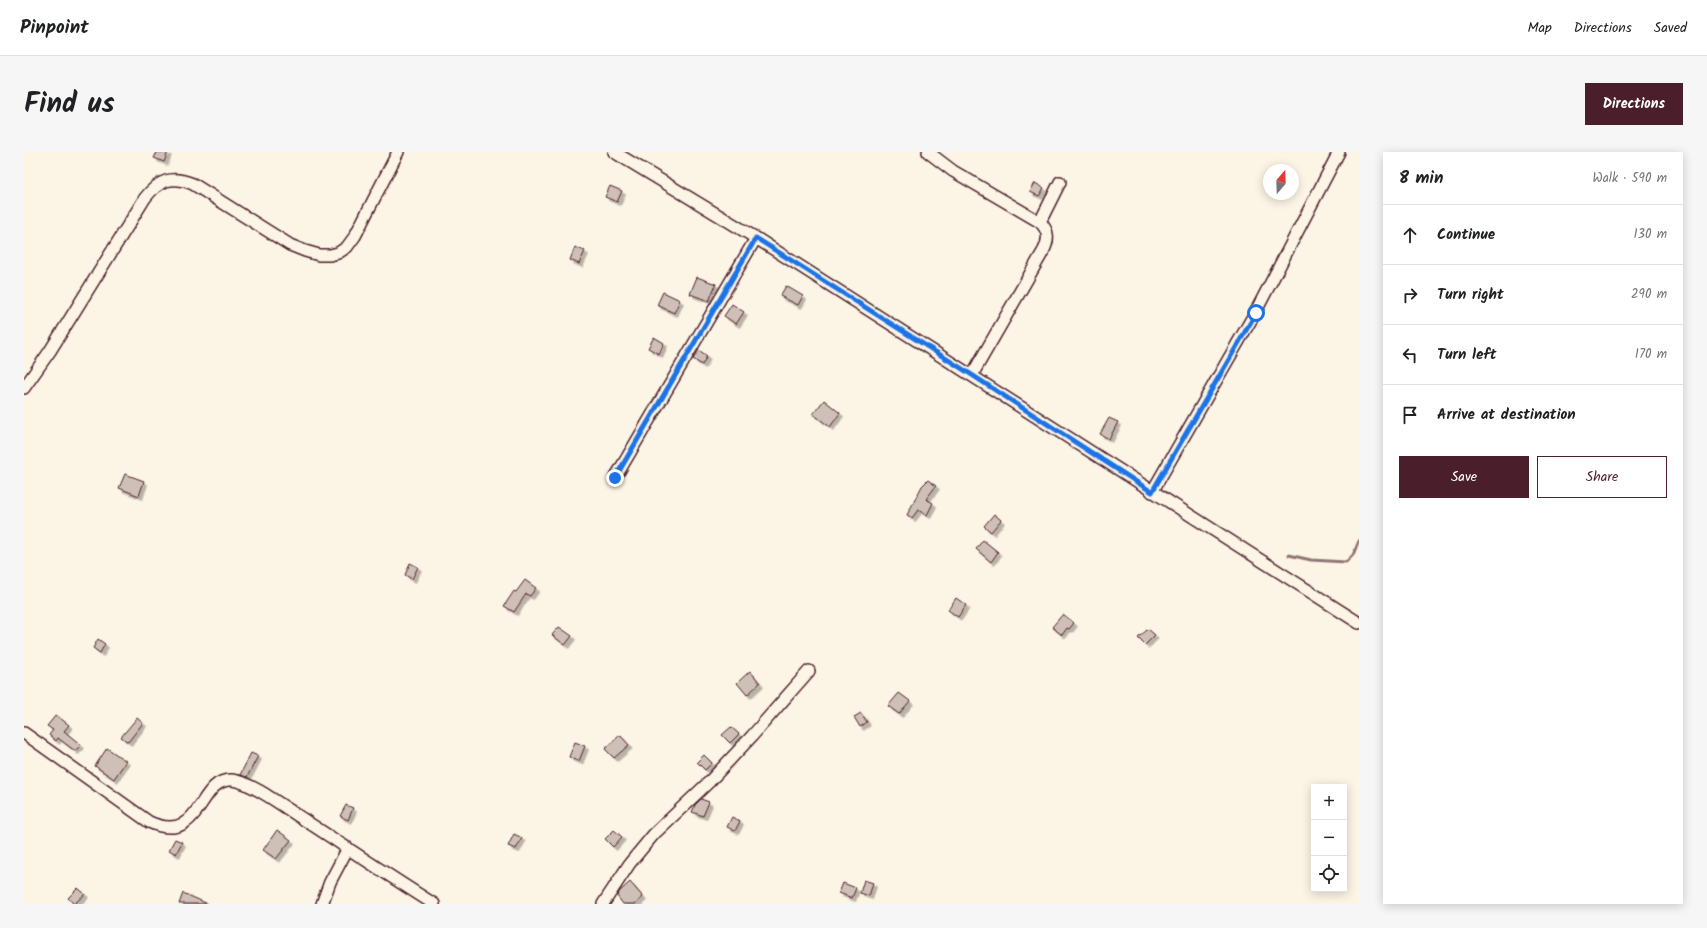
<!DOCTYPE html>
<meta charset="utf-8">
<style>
:root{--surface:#fff;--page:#f6f6f6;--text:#202124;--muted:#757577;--line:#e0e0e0;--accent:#4a1f2b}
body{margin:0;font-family:Kalam,sans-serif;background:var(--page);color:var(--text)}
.controls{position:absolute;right:12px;bottom:12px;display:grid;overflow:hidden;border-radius:0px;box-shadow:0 2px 10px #0003}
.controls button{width:36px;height:36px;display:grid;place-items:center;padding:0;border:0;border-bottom:1px solid var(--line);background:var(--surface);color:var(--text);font:20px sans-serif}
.compass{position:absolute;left:1239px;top:12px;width:36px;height:36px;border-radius:50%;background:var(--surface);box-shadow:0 2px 10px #0003;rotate:19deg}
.stop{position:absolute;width:12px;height:12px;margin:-9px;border:3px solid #1a73e8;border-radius:50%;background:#fff}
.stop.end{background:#1a73e8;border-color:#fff;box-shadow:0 1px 4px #0008}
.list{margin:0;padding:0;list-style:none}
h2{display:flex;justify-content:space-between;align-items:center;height:52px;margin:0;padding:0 16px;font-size:17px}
h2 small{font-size:13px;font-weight:400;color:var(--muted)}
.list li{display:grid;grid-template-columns:26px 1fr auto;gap:12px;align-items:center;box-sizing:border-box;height:60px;padding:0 16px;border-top:1px solid var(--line)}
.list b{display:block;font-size:15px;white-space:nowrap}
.list em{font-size:13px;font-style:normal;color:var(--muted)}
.actions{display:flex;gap:8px;padding:12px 16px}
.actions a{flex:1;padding:9px 0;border:1px solid var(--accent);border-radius:0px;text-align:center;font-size:14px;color:var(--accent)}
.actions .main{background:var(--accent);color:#fff}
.icon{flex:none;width:22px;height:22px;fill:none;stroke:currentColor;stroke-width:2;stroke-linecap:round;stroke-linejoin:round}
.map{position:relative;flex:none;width:1335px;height:752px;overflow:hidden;border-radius:0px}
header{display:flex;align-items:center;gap:24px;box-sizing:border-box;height:56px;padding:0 20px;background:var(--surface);border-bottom:1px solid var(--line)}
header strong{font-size:19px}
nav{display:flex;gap:22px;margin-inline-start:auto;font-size:14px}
.intro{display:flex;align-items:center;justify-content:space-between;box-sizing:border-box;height:96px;padding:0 24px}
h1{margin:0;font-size:28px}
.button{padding:10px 18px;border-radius:0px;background:var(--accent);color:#fff;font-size:14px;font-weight:700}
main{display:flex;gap:24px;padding:0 24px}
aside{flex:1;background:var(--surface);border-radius:0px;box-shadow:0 2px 10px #0003}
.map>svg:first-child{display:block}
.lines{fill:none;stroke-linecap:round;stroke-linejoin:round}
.stream{stroke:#917474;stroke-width:3}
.building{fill:#cfc0b7;stroke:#4a1f2b;filter:url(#shadow)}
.street-casing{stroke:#4a1f2b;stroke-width:14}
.street{stroke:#fcf5e5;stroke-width:11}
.route{stroke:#1a73e8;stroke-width:5}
</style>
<header>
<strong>Pinpoint</strong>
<nav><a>Map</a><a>Directions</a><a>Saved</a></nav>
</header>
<div class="intro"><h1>Find us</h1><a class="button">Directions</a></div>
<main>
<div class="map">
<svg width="1335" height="752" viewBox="0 0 1335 752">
<defs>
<filter id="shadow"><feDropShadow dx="3.5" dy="3.5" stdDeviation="0" flood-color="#0004"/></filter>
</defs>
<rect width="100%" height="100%" fill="#fcf5e5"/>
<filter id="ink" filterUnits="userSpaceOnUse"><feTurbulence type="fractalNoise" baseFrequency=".025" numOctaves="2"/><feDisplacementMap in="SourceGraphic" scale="8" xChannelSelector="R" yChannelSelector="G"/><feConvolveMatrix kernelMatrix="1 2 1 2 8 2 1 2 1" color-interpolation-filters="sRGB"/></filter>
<g filter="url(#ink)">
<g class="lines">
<path class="stream" d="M1265 403 1287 408 1322 410 1329 403 1335 389"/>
</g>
<path class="building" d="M133 0H144L140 10 130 6Z
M1011 31 1020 36 1015 44 1006 40Z
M586 34 598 39 593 50 581 45Z
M551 95 561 99 555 112 546 108Z
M673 125 692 132 685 149 666 142Z
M762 134 779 144 774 153 756 144Z
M639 140 656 148 650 161 633 153Z
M708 152 720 160 712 172 700 164Z
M630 185 640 191 635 202 624 196Z
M675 198 683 204 678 213 669 207Z
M800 248 816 261 806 275 789 262Z
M1085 266 1094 270 1085 287 1076 282Z
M101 322 120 329 115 344 95 336Z
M904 328 912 334 902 347 909 351 903 363 894 358 888 366 883 363 898 334Z
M970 362 977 368 967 380 960 374Z
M959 388 974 400 967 410 952 397Z
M386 411 394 415 388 427 381 423Z
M501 428 512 436 506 444 502 442 490 460 480 454 490 439 492 440Z
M932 446 942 453 934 465 924 458Z
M1039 462 1050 471 1045 477 1043 476 1038 483 1028 475Z
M535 475 548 484 541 493 528 483Z
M1124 477 1131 483 1121 493 1114 486Z
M74 487 81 492 76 501 69 496Z
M726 519 736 531 723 543 713 531Z
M875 541 886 549 875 562 864 554Z
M837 561 843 570 836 575 830 565Z
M32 563 45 573 40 579 57 593 51 599 34 586 32 589 25 583 29 578 23 574Z
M113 566 119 571 104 590 97 585Z
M707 575 715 582 706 591 698 583Z
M596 583 605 593 590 606 581 597Z
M551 590 561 594 555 609 545 605Z
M83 596 102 609 90 627 71 614Z
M227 601 234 604 223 625 216 623Z
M680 603 688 611 681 618 673 610Z
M677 647 685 650 679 664 668 660 671 653Z
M322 653 329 656 324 668 316 664Z
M708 665 716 669 711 679 703 675Z
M253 678 267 688 252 707 239 698Z
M590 678 598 685 589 695 581 687Z
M490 682 498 686 492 697 484 694Z
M151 687 158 690 152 702 145 698Z
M840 728 849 731 845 744 836 741Z
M606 730 619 745 611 752H599L593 744 596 739Z
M819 731 832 736 828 746 815 741Z
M54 736 61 742 50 752 44 746Z
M159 741 184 752H155Z"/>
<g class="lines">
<defs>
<path id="street" d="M590 0 732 86 1335 471
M904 0 929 19 1016 70C1025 79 1025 87 1020 98L948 223
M1016 70 1036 30
M0 236 26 199 121 46C135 28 148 23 169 32L266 93 281 99 295 103H306L314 101 323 95 331 84 374 0
M591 326 732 86
M1128 340 1231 161 1315 0
M0 581 125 670C179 694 173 626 208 628 228 630 264 658 282 669 325 697 367 725 410 752
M298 752 306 730 324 696
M579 752 606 711 630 682 685 630 728 584 785 519"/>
</defs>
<use href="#street" class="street-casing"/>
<use href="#street" class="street"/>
</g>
</g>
<g class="lines" filter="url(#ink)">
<path class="route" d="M591 326 732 86 948 223 1128 340 1232 161"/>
</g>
</svg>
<div class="controls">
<button>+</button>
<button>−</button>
<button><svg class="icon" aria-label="locate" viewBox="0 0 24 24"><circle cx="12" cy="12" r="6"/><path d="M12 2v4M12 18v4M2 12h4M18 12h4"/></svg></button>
</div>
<svg class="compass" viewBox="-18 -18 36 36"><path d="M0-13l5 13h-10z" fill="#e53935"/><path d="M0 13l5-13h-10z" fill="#757577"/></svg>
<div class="stop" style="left:1232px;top:161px"></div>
<div class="stop end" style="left:591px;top:326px"></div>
</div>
<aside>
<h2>8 min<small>Walk · 590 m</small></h2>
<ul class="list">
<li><svg class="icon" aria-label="ahead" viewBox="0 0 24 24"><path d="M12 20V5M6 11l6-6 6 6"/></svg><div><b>Continue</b></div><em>130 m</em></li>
<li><svg class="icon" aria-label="right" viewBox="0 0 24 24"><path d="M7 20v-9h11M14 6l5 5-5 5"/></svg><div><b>Turn right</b></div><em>290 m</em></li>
<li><svg class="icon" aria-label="left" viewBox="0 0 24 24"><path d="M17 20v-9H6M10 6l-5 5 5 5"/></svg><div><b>Turn left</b></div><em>170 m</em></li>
<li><svg class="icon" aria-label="arrive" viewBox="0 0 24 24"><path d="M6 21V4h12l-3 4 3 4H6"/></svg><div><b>Arrive at destination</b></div></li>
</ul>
<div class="actions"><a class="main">Save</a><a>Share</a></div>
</aside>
</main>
